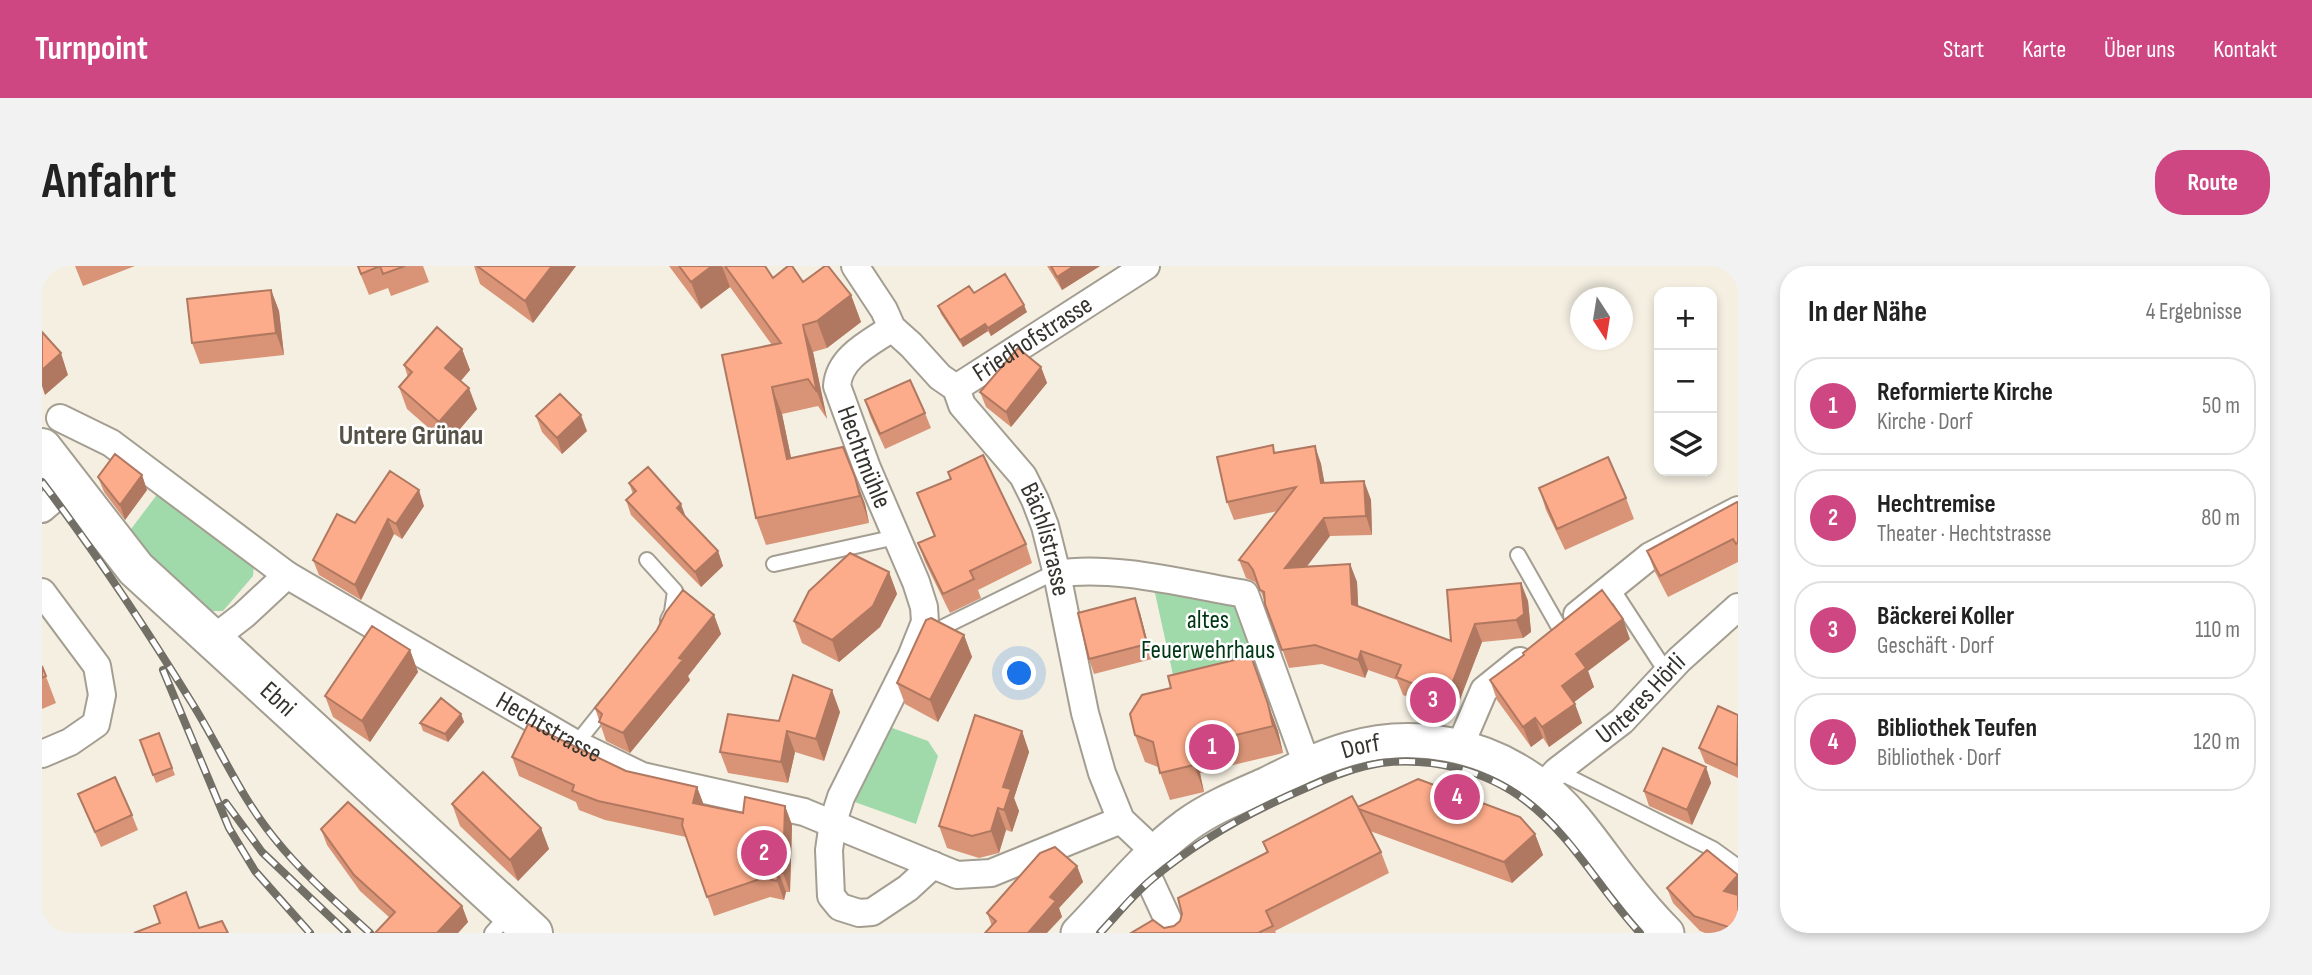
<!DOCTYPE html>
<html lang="de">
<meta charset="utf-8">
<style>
:root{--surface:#fff;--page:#f2f2f2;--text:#222;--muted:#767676;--line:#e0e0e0;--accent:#ce4682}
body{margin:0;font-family:"Sofia Sans Condensed",sans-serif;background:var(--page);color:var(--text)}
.controls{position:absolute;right:21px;top:21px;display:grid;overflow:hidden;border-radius:14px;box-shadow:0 4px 10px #0003}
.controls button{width:63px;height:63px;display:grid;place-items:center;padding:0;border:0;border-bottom:2px solid var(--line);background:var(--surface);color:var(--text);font:35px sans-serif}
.compass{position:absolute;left:1528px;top:21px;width:63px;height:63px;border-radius:50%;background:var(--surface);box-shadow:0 4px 10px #0003;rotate:168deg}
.you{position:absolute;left:978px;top:408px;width:24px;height:24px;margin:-18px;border:5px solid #fff;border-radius:50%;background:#1a73e8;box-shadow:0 0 0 10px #1a73e833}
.badge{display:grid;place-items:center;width:46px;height:46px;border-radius:50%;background:var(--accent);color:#fff;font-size:23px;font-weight:700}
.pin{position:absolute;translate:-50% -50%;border:4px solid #fff;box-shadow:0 2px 7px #0006}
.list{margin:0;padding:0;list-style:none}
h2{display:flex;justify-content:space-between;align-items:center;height:91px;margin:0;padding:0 28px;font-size:30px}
h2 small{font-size:23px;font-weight:400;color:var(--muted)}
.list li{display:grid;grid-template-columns:46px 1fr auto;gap:21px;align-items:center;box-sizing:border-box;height:98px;margin:0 14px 14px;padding:0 14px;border:2px solid var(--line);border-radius:28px}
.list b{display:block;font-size:26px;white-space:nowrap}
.list p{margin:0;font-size:23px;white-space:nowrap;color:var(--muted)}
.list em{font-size:23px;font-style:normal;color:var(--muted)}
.icon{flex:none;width:38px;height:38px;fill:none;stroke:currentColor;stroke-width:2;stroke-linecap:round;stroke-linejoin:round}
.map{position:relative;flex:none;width:1696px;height:667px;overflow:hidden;border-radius:28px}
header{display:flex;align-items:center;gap:42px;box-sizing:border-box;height:98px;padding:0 35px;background:var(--accent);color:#fff}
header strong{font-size:33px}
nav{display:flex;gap:38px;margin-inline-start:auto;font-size:24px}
.intro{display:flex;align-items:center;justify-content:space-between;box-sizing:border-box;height:168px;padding:0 42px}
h1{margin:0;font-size:49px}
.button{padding:18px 32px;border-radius:28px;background:var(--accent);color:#fff;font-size:24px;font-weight:700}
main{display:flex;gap:42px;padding:0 42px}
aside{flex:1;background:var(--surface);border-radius:28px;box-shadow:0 4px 10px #0003}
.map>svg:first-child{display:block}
.green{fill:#a0d9aa}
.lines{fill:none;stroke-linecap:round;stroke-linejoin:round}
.service-casing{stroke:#a39e91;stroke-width:18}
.minor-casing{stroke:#a39e91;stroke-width:30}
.tertiary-casing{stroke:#a39e91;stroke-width:37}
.secondary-casing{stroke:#a39e91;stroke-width:42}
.service{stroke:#fff;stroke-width:14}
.minor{stroke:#fff;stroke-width:26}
.tertiary{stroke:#fff;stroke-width:33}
.secondary{stroke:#fff;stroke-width:38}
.rail-casing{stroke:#726f67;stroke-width:8}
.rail{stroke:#fff;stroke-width:5;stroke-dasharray:16;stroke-linecap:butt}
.wall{fill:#d99477}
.shaded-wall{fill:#b07861}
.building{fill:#fcac8a;stroke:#b07861;stroke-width:2}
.labels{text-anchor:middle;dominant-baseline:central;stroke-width:5;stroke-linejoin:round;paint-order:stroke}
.street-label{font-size:26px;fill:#35332d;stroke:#fff}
.park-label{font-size:26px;fill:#013715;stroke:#fff}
.neighbourhood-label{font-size:28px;font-weight:bold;fill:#565246;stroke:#fff}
</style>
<header>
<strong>Turnpoint</strong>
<nav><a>Start</a><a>Karte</a><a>Über uns</a><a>Kontakt</a></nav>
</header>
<div class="intro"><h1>Anfahrt</h1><a class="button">Route</a></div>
<main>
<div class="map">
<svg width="1696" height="667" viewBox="0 0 1696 667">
<rect width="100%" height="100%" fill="#f4efe1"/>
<path class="green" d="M117 226 212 298 211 310 181 345H162L83 271Z
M1111 318 1199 333 1222 398 1133 418Z
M845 460 886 475 896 490 874 558 810 535Z"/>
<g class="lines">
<defs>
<path id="service" d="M1476 289 1518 363
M605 294 633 325 630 346 626 354
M732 298 854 271
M1569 321 1625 407
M887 368 1005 310 1015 308
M534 478 566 438
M1515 505 1671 583 1696 601
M450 667 468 647"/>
<g id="minor">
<path id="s1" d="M813 0 842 44 850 62 869 79 898 111 914 122 920 139 981 210 993 234 1003 260 1015 308 1043 447 1060 507 1079 554 1113 586"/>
<path id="s2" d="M850 62C828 77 797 91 795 120L825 202 874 316 882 341 883 356 869 391 799 531 791 556 787 584 789 630 798 641 817 647 830 646 866 622 891 599"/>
<path id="s3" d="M914 122 1104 0"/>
<path d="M18 152 69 177 245 309"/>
<path d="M0 243 28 219"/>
<path d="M1015 308C1069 298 1148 319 1203 328L1265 499"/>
<path d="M0 326 55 400 60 429 54 458 28 476 0 488"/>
<path d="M1535 349 1608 290 1696 244"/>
<path id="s4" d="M171 373 202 349 245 309 534 478 600 510 762 546 915 609 949 607 1079 554"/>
<path d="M1418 480 1442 424 1478 395"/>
<path id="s5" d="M1500 521 1515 505 1580 455 1637 394 1696 341"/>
<path d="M1098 602 1108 615 1132 667"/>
</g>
<g id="tertiary">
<path id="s6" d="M1036 667C1071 631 1104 589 1145 559 1168 542 1198 530 1225 518 1251 505 1279 491 1307 483 1373 464 1443 478 1497 519 1531 544 1554 582 1580 615 1594 633 1609 651 1625 667"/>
</g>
<g id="secondary">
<path id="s7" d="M0 182 94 303 491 667"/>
</g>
</defs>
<use href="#service" class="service-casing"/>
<use href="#minor" class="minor-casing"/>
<use href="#tertiary" class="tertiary-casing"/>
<use href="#secondary" class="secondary-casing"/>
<use href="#service" class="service"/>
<use href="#minor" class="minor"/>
<use href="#tertiary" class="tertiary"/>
<use href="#secondary" class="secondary"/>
<defs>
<path id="rail" d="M0 216C54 287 103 361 150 437 178 482 199 532 233 573 261 608 295 637 328 667
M121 404 187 562 213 605 268 667
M184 537 220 586 305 667
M1058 667C1075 649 1091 629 1110 613 1157 574 1207 546 1264 522 1288 511 1313 501 1339 497 1389 491 1444 504 1484 535 1531 571 1558 624 1598 667"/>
</defs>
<use href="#rail" class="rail-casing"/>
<use href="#rail" class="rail"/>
</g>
<path class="wall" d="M33 0H93L41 20Z
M315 0H381L387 16 349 30 346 22 327 29Z
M432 0H534L491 57 438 18Z
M627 0H723L731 12 761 16 809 29 819 56 785 82 771 86 785 153 776 140 740 148 749 192 801 181 823 238 827 257 724 279 714 252 730 79 688 21 659 43Z
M1005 0H1058L1020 24Z
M229 24 237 45 242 89 158 98 150 77Z
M932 27 985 46 949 70 946 65 921 81 899 48 896 40Z
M420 83 428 104 419 115 435 143 405 178 365 143 357 121 366 111 362 99Z
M999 101 1005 117 969 161 944 141 938 126Z
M823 134 883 147 889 162 843 183 828 150Z
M494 150 545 165 520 188 500 166Z
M1273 180 1279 198 1282 217 1322 215 1329 234 1330 269 1288 270 1265 300 1308 298 1315 316 1316 340 1409 375 1479 317 1486 335 1489 366 1481 372 1440 376 1412 449 1361 429 1355 414 1326 404 1323 412 1280 398 1247 402 1218 323 1213 316 1204 312 1197 294 1236 245 1192 254 1185 236 1233 187Z
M906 206 984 278 990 297 936 324 939 332 908 347 883 296 876 277 892 270 875 227 909 213Z
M100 209 105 224 83 254 62 226 56 211Z
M587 217 644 251 676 285 681 300 659 321 589 249 584 234 591 228Z
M1497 222 1584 232 1592 253 1523 284 1504 244Z
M1696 236V296L1626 331 1613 306 1605 285Z
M382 240 360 273 352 268 319 334 277 309 271 294 313 257Z
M847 306 855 328 838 361 797 396 760 377 752 355Z
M1098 347 1110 393 1052 408 1047 393Z
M672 349 679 368 646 410 648 414 588 487 564 475 553 442Z
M922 369 930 391 896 456 863 438 855 417Z
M1588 373 1546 405 1552 421 1532 436 1540 457 1507 481 1501 472 1489 481 1455 434 1448 414Z
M368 384 376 406 328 476 291 451 283 430Z
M1209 390 1236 465 1241 487 1158 507 1162 526 1128 534 1116 501 1103 496 1093 469 1129 422Z
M0 400 14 437 0 443Z
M798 446 782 495 753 486 746 517 686 507 678 486 737 455Z
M419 448 422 456 406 476 381 465 378 457Z
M1696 449V512L1663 497 1657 482Z
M980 465 987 486 972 532 977 545 970 566 964 564 957 587 937 592 905 582 897 560Z
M117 467 133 509 114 517 98 474Z
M470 491 584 505 655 521 662 539 701 547 743 540 750 559 748 626H744L742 634 728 631 672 650 644 571 563 554 537 544 534 536 477 510Z
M1664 501 1669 517 1650 559 1607 540 1602 525Z
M36 528 90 549 96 564 59 581Z
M410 538 499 562 507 583 476 615 418 560Z
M1316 541 1493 568 1501 589 1470 617 1328 565 1339 586 1347 607 1233 665 1234 667H1089L1132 660 1225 587 1221 576Z
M279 563 420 640 426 656 416 667H333L348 652 318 625 285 579Z
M1035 600 1041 616 1017 642 1020 651 950 660 945 647Z
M1696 610V667H1663L1658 665 1631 637 1625 622Z"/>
<path class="shaded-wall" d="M510 0H534L491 57 483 35Z
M670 0H680L688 21 659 43 649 16Z
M1032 0H1058L1020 24 1015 11Z
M229 24 237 45 242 89 234 67Z
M809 29 819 56 785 82 775 55Z
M982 39 985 46 949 70 946 62Z
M943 58 946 65 921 81 918 74Z
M761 59 771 86 785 153 775 126Z
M420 83 428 104 411 123 403 102Z
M19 87 26 109 3 129 0 120V104Z
M999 101 1005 117 969 161 964 146Z
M730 121 740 148 755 220 745 193Z
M427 122 435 143 405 178 397 156Z
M539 149 545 165 520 188 515 172Z
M1273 180 1279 198 1286 235 1279 217Z
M100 209 105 224 83 254 78 239Z
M813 211 823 238 827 257 818 230Z
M1322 215 1329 234 1330 269 1324 250Z
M377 224 382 240 360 273 354 258Z
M639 238 645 254 635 242Z
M1282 252 1288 270 1250 320 1243 302Z
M346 253 352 268 319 334 313 319Z
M676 285 681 300 659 321 653 306Z
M1308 298 1315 316 1317 356 1310 338Z
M847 306 855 328 838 361 797 396 790 374Z
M1479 317 1486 335 1489 366 1481 372 1474 354Z
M1093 332 1098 347 1110 393 1105 378Z
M672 349 679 368 646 410 648 414 588 487 581 467 637 392Z
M1581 353 1588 373 1546 405 1552 421 1527 440 1520 420 1534 388Z
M1433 358 1440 376 1412 449 1405 431Z
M922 369 930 391 896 456 888 434Z
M368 384 376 406 328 476 320 455Z
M1319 385 1326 404 1323 412 1316 394Z
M790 424 798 446 782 495 774 473Z
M1226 438 1236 465 1241 487 1231 460Z
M1533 438 1540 457 1507 481 1500 461Z
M419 448 422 456 406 476 403 468Z
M1493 452 1501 472 1489 481 1481 461Z
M745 465 753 486 746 517 739 496Z
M980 465 987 486 972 532 977 545 970 566 962 544 961 521Z
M1148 480 1158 507 1162 526 1152 499Z
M1664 501 1669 517 1650 559 1645 544Z
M655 521 662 540 651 537Z
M743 540 750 559 748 626 741 607Z
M956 542 964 564 957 587 949 565Z
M499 562 507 583 476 615 468 594Z
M1493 568 1501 589 1470 617 1462 596Z
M1035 600 1041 616 1017 642 1020 651 1005 667H986L1008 631Z
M737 607 744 626 742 634 735 615Z
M1696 609V630L1682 625Z
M420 640 426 656 416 667H395Z"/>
<path class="building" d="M316 0H363L341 8 338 0 319 8Z
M435 0H510L483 35Z
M637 0H670L649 16Z
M683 0H723L731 12 746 0H750L761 16 783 0H786L809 29 775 55 761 59 775 126 766 113 730 121 745 193 801 181 813 211 818 230 714 252 680 89 739 77Z
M1009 0H1032L1015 11Z
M963 8 982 39 946 62 943 58 918 74 896 40 927 20 932 27Z
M229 24 234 67 150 77 145 33Z
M395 61 420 83 403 102 427 122 397 156 357 121 370 106 362 99Z
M0 66 19 87 0 104Z
M976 82 999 101 964 146 938 126Z
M868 114 883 147 838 168 823 134Z
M518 128 539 149 515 172 494 150Z
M1231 179 1232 187 1273 180 1279 217 1322 215 1324 250 1282 252 1243 302 1308 298 1310 338 1409 375 1405 324 1479 317 1482 348 1474 354 1433 358 1405 431 1354 411 1359 399 1319 385 1316 394 1273 379 1240 384 1223 338 1222 326 1218 324 1211 304 1206 297 1197 294 1254 221 1185 236 1175 191Z
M73 188 100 209 78 239 56 211Z
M941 189 984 278 928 305 932 313 901 328 876 277 893 270 875 227 909 213 906 206Z
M1566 191 1584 232 1515 263 1497 222Z
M606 201 639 238 635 242 676 285 653 306 584 234 594 225 587 217Z
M348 205 377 224 354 258 346 253 313 319 271 294 295 248 313 257Z
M1695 236H1696V276L1694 278 1691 273 1618 310 1605 285Z
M808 287 847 306 831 340 790 374 752 355 767 325Z
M641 324 672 349 637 392 641 394 581 467 557 456 560 448 553 442 615 364 624 346Z
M1560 324 1581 353 1534 388 1544 402 1520 420 1533 438 1500 461 1493 452 1481 461 1448 414 1482 389 1481 387Z
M1093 332 1105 378 1047 393 1036 347Z
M889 352 922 369 888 434 855 417 884 354Z
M330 360 368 384 320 455 283 430Z
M1209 390 1226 438 1231 460 1148 480 1152 499 1118 507 1111 476 1093 469 1088 448 1100 429 1129 422 1126 410Z
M0 400 4 410 0 412Z
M751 409 790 424 774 473 745 465 739 496 678 486 686 448 737 455Z
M399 432 419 448 403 468 378 457Z
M1676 440 1696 449 1695 499 1657 482Z
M933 449 980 465 961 521 969 523 962 544 956 542 949 565 930 570 897 560Z
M486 458 584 505 655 521 651 537 701 547 703 531 743 540 741 607H737L735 615 721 612 665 631 640 559 641 553 556 535 530 525 532 519 470 491Z
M117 467 130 502 111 509 98 474Z
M1621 482 1664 501 1645 544 1602 525Z
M441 506 499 562 468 594 410 538Z
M73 511 90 549 53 566 36 528Z
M1376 513 1478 551 1493 568 1462 596 1317 543 1339 586 1224 645 1231 660 1218 666 1219 667H1089L1111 654 1122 662 1132 660 1138 655 1140 648 1136 632 1226 586 1221 576 1310 530 1316 541Z
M306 536 420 640 395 667H333L353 646 312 609 279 563Z
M1013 581 1035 600 1008 631 1014 635 986 667H943L954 655 945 647 998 587Z
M1665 584 1696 609 1682 625 1696 629V664L1652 650 1625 622Z
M144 626 157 662 180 655 186 667H92L118 657 112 640Z"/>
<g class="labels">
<g class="street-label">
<text stroke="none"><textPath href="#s3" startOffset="91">Friedhofstrasse</textPath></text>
<text stroke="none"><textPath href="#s2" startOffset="159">Hechtmühle</textPath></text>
<text stroke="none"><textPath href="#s1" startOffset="340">Bächlistrasse</textPath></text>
<text stroke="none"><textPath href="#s5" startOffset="133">Unteres Hörli</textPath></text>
<text stroke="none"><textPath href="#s7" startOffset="346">Ebni</textPath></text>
<text stroke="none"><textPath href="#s4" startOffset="401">Hechtstrasse</textPath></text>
<text stroke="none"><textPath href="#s6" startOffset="345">Dorf</textPath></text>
</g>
<g class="park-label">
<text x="1166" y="354">altes<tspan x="1166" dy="30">Feuerwehrhaus</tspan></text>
</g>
<g class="neighbourhood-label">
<text x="369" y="169">Untere Grünau</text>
</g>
</g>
</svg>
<div class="controls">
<button>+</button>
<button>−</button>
<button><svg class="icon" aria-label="layers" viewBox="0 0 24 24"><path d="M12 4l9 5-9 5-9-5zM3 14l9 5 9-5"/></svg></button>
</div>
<svg class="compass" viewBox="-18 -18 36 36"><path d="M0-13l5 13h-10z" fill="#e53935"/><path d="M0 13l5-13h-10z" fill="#767676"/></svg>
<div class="you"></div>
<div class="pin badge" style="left:1170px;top:481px">1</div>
<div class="pin badge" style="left:722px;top:587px">2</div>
<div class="pin badge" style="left:1391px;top:434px">3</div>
<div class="pin badge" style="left:1415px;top:531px">4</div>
</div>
<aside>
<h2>In der Nähe<small>4 Ergebnisse</small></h2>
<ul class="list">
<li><span class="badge">1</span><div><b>Reformierte Kirche</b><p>Kirche · Dorf</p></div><em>50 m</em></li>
<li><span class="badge">2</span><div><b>Hechtremise</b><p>Theater · Hechtstrasse</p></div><em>80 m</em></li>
<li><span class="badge">3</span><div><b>Bäckerei Koller</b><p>Geschäft · Dorf</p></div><em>110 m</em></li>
<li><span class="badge">4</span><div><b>Bibliothek Teufen</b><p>Bibliothek · Dorf</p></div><em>120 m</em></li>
</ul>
</aside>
</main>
